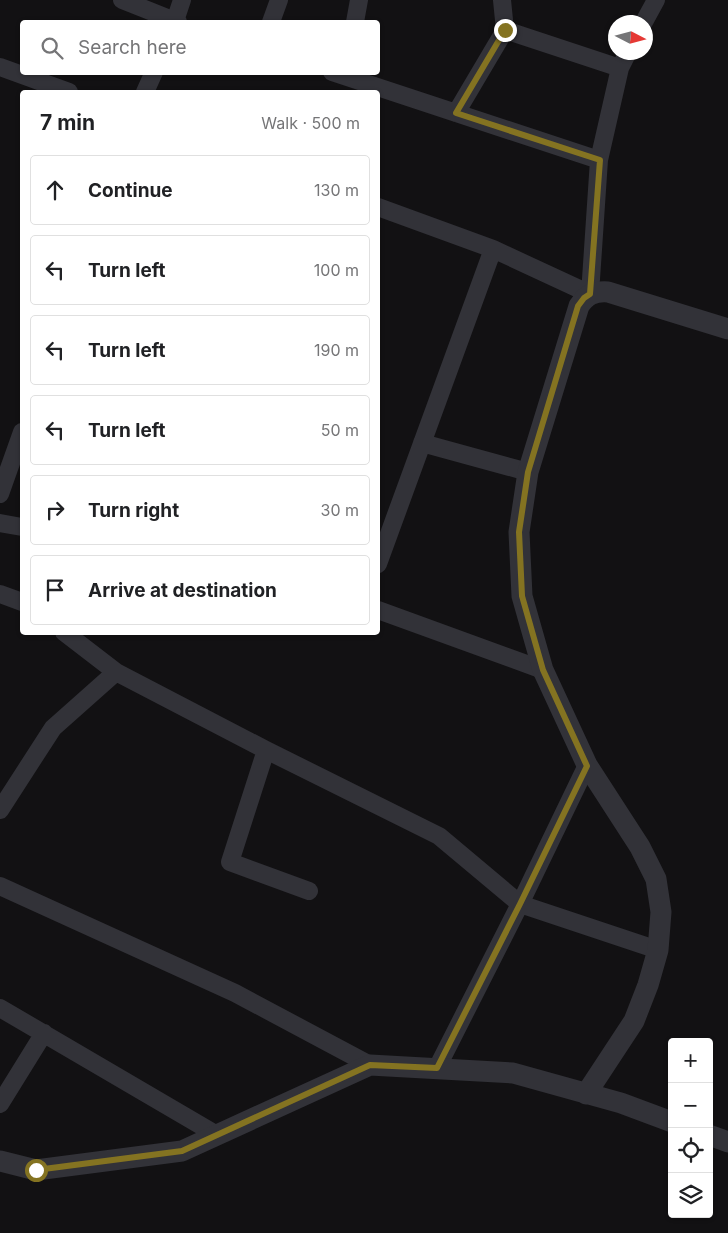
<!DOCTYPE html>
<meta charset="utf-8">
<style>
:root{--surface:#fff;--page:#f2f2f2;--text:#202124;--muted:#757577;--line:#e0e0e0}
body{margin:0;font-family:Inter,sans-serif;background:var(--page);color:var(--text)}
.controls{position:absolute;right:15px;bottom:15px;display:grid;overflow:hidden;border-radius:5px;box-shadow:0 1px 4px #0004}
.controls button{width:45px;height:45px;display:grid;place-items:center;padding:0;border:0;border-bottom:1px solid var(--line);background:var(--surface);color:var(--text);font:25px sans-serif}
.compass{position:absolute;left:608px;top:15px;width:45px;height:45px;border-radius:50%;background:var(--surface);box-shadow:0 1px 4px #0004;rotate:96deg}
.stop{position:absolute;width:15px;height:15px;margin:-11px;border:4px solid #847321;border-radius:50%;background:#fff}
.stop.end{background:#847321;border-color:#fff;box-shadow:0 1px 5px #0008}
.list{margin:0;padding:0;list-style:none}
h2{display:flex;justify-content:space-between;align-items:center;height:65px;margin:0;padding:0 20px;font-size:21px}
h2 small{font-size:16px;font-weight:400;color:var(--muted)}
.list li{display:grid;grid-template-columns:32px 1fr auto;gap:15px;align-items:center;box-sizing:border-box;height:70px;margin:0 10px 10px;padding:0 10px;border:1px solid var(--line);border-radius:5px}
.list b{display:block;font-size:19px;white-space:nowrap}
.list em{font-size:16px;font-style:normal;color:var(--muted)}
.icon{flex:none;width:28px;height:28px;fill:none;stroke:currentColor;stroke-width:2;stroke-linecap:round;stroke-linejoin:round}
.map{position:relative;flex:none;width:728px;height:1233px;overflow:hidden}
.search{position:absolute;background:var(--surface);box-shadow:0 1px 4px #0004;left:20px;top:20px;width:360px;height:55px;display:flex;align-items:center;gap:12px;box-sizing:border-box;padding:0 18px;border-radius:5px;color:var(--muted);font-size:19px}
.panel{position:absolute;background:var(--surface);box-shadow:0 1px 4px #0004;left:20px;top:90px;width:360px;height:545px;border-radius:5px}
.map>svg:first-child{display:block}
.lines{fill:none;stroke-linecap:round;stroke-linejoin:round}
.minor{stroke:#323238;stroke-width:18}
.tertiary{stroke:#323238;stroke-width:21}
.route{stroke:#847321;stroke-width:6}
</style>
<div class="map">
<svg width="728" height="1233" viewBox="0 0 728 1233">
<rect width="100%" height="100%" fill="#121113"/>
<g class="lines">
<path class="minor" d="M122 0 175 21 174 22
M178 22 175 21 182 0
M271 22 279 0
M355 22 359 0
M644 22 656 0
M505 30 620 68
M0 67 69 92
M332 72 599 160 590 294 493 249 378 207
M145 92 154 72
M456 113 505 30 502 0
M599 160 620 68 628 52
M422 443 528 472
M0 494 22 432
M0 523 22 527
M378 564 493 249
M0 594 22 602
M378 610 543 670
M116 672 266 750 439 836 520 904 658 950
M266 750 230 862 309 891
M0 810 53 728 116 672 64 632
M0 886 235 993 370 1065
M0 1008 217 1135
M437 1068 520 904 587 765
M0 1104 44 1033"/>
<path class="tertiary" d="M586 1094 634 1021 648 985 658 950 661 912 656 879 640 847 587 765 543 670 522 596 519 532 528 472 579 306C586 295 594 291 608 292L728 329
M709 1135 728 1142
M0 1161 36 1170 182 1151 370 1065 513 1073 621 1103 672 1122"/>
</g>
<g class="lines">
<path class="route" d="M36 1170 182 1151 370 1065 437 1068 520 904 587 766 543 670 522 596 519 532 528 472 578 306 584 298 590 294 600 160 456 113 505 30"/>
</g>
</svg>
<div class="controls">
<button>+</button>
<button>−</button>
<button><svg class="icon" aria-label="locate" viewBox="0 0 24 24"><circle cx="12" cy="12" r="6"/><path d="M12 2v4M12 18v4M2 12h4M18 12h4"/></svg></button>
<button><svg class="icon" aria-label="layers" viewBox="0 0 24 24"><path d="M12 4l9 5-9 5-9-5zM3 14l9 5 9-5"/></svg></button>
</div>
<svg class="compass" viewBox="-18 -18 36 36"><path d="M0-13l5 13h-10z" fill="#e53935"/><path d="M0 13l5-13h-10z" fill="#757577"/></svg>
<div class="stop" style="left:36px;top:1170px"></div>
<div class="stop end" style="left:505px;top:30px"></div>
<div class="search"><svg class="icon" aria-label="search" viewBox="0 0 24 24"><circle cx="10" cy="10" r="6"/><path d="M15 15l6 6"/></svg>Search here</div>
<section class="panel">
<h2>7 min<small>Walk · 500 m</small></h2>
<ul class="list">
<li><svg class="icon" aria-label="ahead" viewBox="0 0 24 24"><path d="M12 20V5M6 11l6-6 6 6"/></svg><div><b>Continue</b></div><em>130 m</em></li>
<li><svg class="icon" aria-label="left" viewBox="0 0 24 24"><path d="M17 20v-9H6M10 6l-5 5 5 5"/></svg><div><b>Turn left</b></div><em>100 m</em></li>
<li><svg class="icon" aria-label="left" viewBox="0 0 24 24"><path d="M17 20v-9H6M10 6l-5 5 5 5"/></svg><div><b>Turn left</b></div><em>190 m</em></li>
<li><svg class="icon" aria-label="left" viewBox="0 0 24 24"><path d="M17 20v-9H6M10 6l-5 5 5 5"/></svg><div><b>Turn left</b></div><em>50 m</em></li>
<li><svg class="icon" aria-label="right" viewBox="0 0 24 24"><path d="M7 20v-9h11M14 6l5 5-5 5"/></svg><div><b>Turn right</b></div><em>30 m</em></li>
<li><svg class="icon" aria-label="arrive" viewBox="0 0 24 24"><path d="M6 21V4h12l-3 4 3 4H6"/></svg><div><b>Arrive at destination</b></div></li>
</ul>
</section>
</div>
